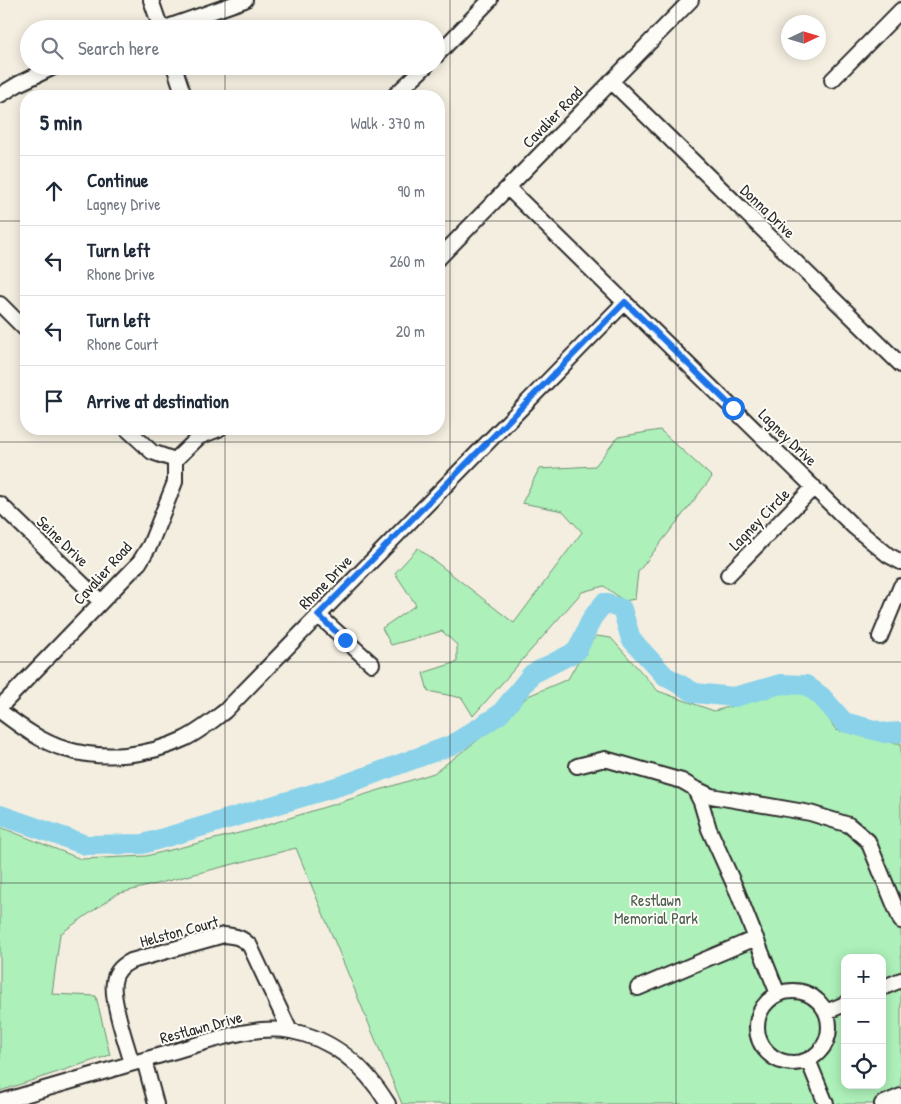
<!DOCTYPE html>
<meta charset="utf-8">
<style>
:root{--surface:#fff;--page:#f6f6f7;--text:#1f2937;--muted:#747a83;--line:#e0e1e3}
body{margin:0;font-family:"Patrick Hand",sans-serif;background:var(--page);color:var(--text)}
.controls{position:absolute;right:15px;bottom:15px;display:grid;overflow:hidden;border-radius:10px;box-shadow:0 2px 12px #0003}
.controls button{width:45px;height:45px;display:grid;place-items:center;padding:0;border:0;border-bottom:1px solid var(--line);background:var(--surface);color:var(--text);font:25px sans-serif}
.compass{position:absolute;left:781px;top:15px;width:45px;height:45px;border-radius:50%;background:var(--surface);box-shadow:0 2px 12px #0003;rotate:86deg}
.stop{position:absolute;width:15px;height:15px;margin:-11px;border:4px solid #1a73e8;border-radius:50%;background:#fff}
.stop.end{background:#1a73e8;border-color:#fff;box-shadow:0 1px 5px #0008}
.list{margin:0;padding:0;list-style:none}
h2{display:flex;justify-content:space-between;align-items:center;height:65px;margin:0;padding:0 20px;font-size:21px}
h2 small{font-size:16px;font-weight:400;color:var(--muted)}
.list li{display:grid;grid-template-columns:32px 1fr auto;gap:15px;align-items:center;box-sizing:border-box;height:70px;padding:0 20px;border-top:1px solid var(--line)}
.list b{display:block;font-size:19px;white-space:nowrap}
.list p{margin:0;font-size:16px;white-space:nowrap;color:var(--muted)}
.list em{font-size:16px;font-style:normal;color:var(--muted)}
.icon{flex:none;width:28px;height:28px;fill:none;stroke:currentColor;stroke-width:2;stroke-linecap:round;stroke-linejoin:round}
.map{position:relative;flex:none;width:901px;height:1104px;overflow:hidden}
.search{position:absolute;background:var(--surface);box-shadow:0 2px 12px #0003;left:20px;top:20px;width:425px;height:55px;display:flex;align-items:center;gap:12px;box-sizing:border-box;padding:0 18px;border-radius:28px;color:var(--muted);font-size:19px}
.panel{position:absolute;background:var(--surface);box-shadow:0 2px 12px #0003;left:20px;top:90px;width:425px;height:345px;border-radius:20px}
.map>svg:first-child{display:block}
.green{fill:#adf0b9;stroke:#6c8e72;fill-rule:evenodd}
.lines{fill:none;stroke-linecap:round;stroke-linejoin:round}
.river{stroke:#89d2ea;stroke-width:20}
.minor-casing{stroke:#2b2b2b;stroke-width:18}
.minor{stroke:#fdfcf7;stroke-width:14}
.route{stroke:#1a73e8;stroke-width:6}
.grid{fill:none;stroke:#2b2b2b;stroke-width:1;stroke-opacity:0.55}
.labels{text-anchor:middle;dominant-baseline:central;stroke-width:4;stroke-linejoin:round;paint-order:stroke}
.street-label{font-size:16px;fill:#2b2b2b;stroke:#fdfcf7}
.park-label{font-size:16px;fill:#4c5c4e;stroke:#fdfcf7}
</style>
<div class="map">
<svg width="901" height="1104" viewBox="0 0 901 1104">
<rect width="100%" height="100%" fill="#f4eee0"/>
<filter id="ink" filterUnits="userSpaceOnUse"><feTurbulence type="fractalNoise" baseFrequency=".02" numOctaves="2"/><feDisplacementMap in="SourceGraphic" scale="10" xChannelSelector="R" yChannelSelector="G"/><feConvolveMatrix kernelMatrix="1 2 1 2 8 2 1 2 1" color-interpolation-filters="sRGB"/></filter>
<g filter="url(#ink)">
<path class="green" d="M660 430 712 477 638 572 635 599 624 601 604 586 582 592 473 716 462 698 428 691 423 673 457 662V645L442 631 391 645 382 628 416 605 395 573 418 548 514 623 582 532 563 511 522 503 539 469 595 466 618 437Z
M597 636 611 638 658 691 714 711 790 690H805L815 698 836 730 896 743H901V1104H402L296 848 117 894 60 934 52 994 96 996 110 1055 0 1091V827L81 859 146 856 251 830 434 773 503 721 528 696 568 679 587 645ZM845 958H882V1085H845Z"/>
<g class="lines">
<path class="river" d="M0 815 86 845 143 844 346 784 452 745 500 714 532 674 577 651 592 618 604 603 622 609 631 639 665 676 695 693 734 697 781 684 806 685 821 696 844 722 885 733 901 732"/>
<defs>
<path id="minor" d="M151 0 161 29
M162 29 245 0
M436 56 490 0
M174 66 184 96
M832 80 901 10
M611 81 901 365
M0 95 20 83 56 66
M394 96 426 66
M508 188 853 526 888 555 901 562
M439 258 691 0
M0 304 26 330
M127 429 152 452 175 460
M0 504 101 602
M728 575 814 487
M318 615 372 664
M880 637 901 586
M0 707 139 563 150 545 175 482V460L199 437 219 429
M0 711C20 726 41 742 65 749 104 761 148 756 184 739 199 732 212 721 225 711L625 302
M577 766 605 759 682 781 694 788 701 802 709 829 737 891 778 994
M694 788 711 796 810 813 849 825 868 841 901 921
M638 988 756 938
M882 988 901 980
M757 1027a36 36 0 1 1 72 0a36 36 0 1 1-72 0Z
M826 1012 845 1004
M144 1060 156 1104
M808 1060 826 1104
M132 1063C126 1043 111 1000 114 982 115 972 123 965 131 961L224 935C235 936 242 937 250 946L290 1031
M0 1102C56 1086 112 1069 168 1053 205 1043 252 1024 291 1031 334 1039 366 1068 388 1104
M882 1104 901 1096"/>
</defs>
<use href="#minor" class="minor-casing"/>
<use href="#minor" class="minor"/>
</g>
</g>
<g class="lines" filter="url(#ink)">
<path class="route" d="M345 640 318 615 625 302 733 408"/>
</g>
<path class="grid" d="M225 0V29M450 0V1104M676 0V1104M225 66V96M0 221H26M439 221H901M225 429V1104M0 442H901M0 662H901M0 883H901"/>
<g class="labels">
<g class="street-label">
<text transform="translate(552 117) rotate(-46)">Cavalier Road</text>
<text transform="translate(768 211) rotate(44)">Donna Drive</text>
<text transform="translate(788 437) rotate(44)">Lagney Drive</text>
<text transform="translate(759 519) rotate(-46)">Lagney Circle</text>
<text transform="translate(63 541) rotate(44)">Seine Drive</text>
<text transform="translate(102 573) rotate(-48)">Cavalier Road</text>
<text transform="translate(325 582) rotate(-46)">Rhone Drive</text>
<text transform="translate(179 931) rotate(-15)">Helston Court</text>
<text transform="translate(201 1027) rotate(-15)">Restlawn Drive</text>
</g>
<g class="park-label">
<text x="656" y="900">Restlawn<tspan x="656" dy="18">Memorial Park</tspan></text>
</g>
</g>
</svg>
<div class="controls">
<button>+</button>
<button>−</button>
<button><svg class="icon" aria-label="locate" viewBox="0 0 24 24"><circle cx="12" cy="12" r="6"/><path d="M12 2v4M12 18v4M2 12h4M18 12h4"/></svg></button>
</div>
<svg class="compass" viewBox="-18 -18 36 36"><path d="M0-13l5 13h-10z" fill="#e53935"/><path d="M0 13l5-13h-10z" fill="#747a83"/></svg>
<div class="stop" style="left:733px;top:408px"></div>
<div class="stop end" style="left:345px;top:640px"></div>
<div class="search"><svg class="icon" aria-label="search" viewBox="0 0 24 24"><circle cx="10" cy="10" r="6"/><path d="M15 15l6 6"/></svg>Search here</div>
<section class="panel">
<h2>5 min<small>Walk · 370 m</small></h2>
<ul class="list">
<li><svg class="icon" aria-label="ahead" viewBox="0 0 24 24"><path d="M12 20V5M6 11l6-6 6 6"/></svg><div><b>Continue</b><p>Lagney Drive</p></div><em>90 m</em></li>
<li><svg class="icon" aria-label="left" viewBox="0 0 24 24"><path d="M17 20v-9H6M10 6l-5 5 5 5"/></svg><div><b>Turn left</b><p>Rhone Drive</p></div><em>260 m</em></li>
<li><svg class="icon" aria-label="left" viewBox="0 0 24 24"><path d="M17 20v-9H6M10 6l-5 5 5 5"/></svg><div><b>Turn left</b><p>Rhone Court</p></div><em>20 m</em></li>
<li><svg class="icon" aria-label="arrive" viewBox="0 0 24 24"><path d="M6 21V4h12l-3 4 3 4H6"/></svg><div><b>Arrive at destination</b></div></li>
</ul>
</section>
</div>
